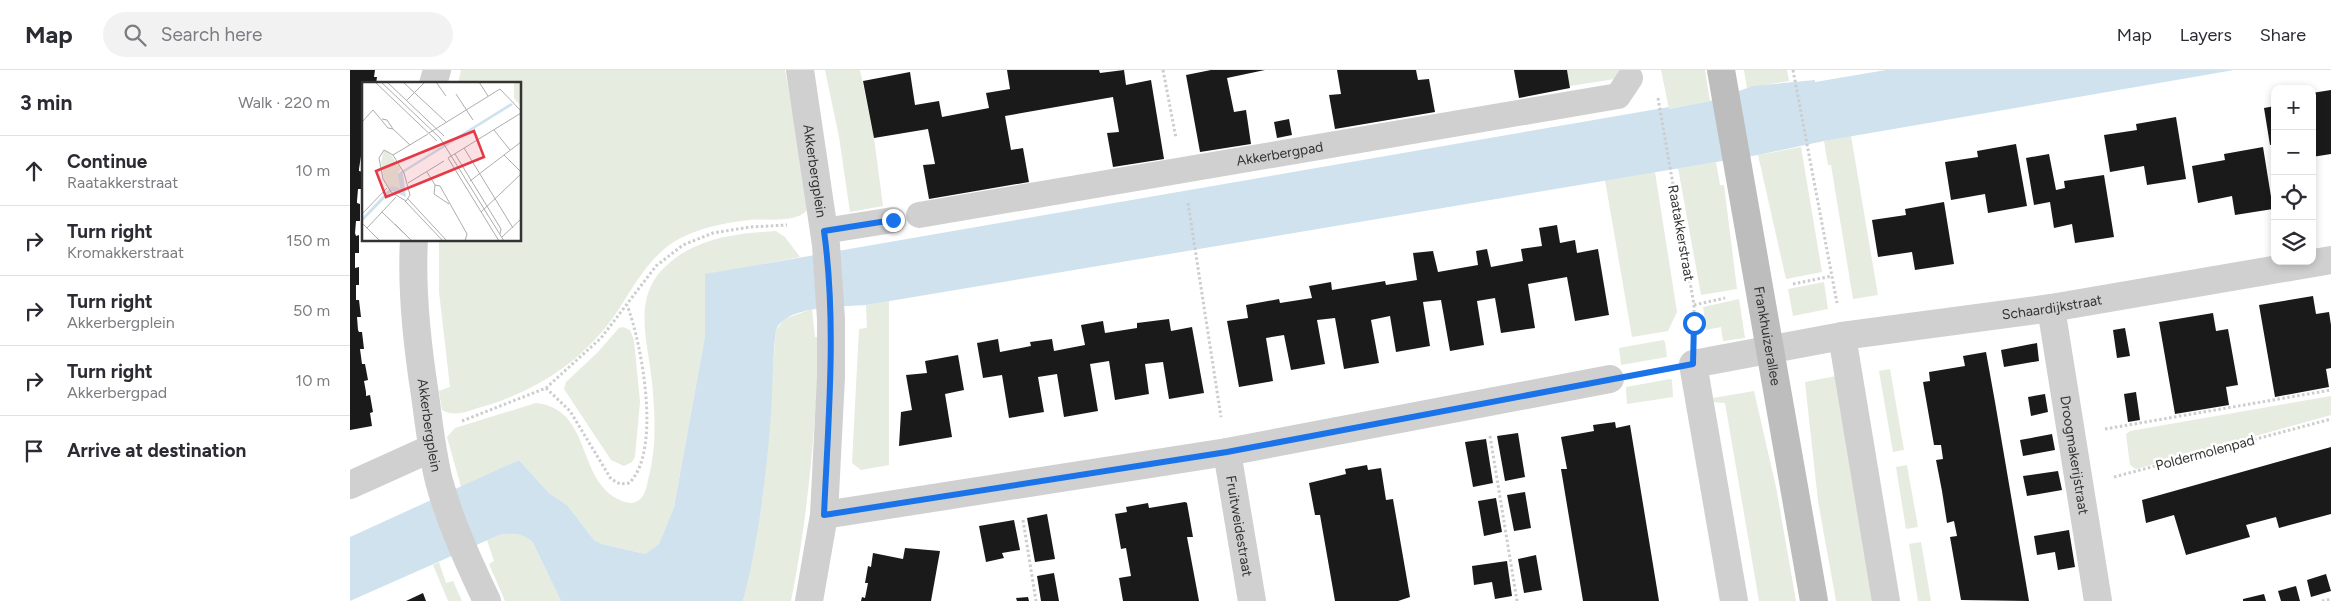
<!DOCTYPE html>
<meta charset="utf-8">
<style>
:root{--surface:#fff;--page:#f2f2f3;--text:#2b2b33;--muted:#7c7c81;--line:#e1e1e2}
body{margin:0;font-family:Figtree,sans-serif;background:var(--page);color:var(--text)}
.controls{position:absolute;right:15px;top:15px;display:grid;overflow:hidden;border-radius:10px;box-shadow:0 2px 8px #0003}
.controls button{width:45px;height:45px;display:grid;place-items:center;padding:0;border:0;border-bottom:1px solid var(--line);background:var(--surface);color:var(--text);font:25px sans-serif}
.stop{position:absolute;width:15px;height:15px;margin:-11px;border:4px solid #1a73e8;border-radius:50%;background:#fff}
.stop.end{background:#1a73e8;border-color:#fff;box-shadow:0 1px 5px #0008}
.list{margin:0;padding:0;list-style:none}
h2{display:flex;justify-content:space-between;align-items:center;height:65px;margin:0;padding:0 20px;font-size:21px}
h2 small{font-size:16px;font-weight:400;color:var(--muted)}
.list li{display:grid;grid-template-columns:32px 1fr auto;gap:15px;align-items:center;box-sizing:border-box;height:70px;padding:0 20px;border-top:1px solid var(--line)}
.list b{display:block;font-size:19px;white-space:nowrap}
.list p{margin:0;font-size:16px;white-space:nowrap;color:var(--muted)}
.list em{font-size:16px;font-style:normal;color:var(--muted)}
.icon{flex:none;width:28px;height:28px;fill:none;stroke:currentColor;stroke-width:2;stroke-linecap:round;stroke-linejoin:round}
.map{position:relative;flex:none;width:1981px;height:531px;overflow:hidden}
header{display:flex;align-items:center;gap:30px;box-sizing:border-box;height:70px;padding:0 25px;background:var(--surface);border-bottom:1px solid var(--line)}
header strong{font-size:24px}
nav{display:flex;gap:28px;margin-inline-start:auto;font-size:18px}
.search{width:350px;height:45px;background:var(--page);display:flex;align-items:center;gap:12px;box-sizing:border-box;padding:0 18px;border-radius:28px;color:var(--muted);font-size:19px}
main{display:flex}
aside{flex:1;background:var(--surface)}
.map>svg:first-child{display:block}
.green{fill:#e6ecdf}
.water{fill:#cfe2ee}
.building{fill:#1a1a1a}
.lines{fill:none;stroke-linecap:round;stroke-linejoin:round}
.path{stroke:#cdcdcd;stroke-width:3;stroke-dasharray:2.5 2.5;stroke-linecap:butt}
.pedestrian{stroke:#d0d0d0;stroke-width:26}
.minor{stroke:#d0d0d0;stroke-width:28}
.secondary{stroke:#bdbdbd;stroke-width:28}
.route{stroke:#1a73e8;stroke-width:6}
.labels{text-anchor:middle;dominant-baseline:central;stroke-width:5;stroke-linejoin:round;paint-order:stroke}
.street-label{font-size:14px;fill:#333;stroke:#fff}
.inset-road{fill:none;stroke:#adadad;stroke-width:1}
.view{fill:#e63946;fill-opacity:0.15;stroke:#e63946;stroke-width:2.5}
.inset-edge{fill:none;stroke:#333;stroke-width:2.5}
</style>
<header>
<strong>Map</strong>
<div class="search"><svg class="icon" aria-label="search" viewBox="0 0 24 24"><circle cx="10" cy="10" r="6"/><path d="M15 15l6 6"/></svg>Search here</div>
<nav><a>Map</a><a>Layers</a><a>Share</a></nav>
</header>
<main>
<aside>
<h2>3 min<small>Walk · 220 m</small></h2>
<ul class="list">
<li><svg class="icon" aria-label="ahead" viewBox="0 0 24 24"><path d="M12 20V5M6 11l6-6 6 6"/></svg><div><b>Continue</b><p>Raatakkerstraat</p></div><em>10 m</em></li>
<li><svg class="icon" aria-label="right" viewBox="0 0 24 24"><path d="M7 20v-9h11M14 6l5 5-5 5"/></svg><div><b>Turn right</b><p>Kromakkerstraat</p></div><em>150 m</em></li>
<li><svg class="icon" aria-label="right" viewBox="0 0 24 24"><path d="M7 20v-9h11M14 6l5 5-5 5"/></svg><div><b>Turn right</b><p>Akkerbergplein</p></div><em>50 m</em></li>
<li><svg class="icon" aria-label="right" viewBox="0 0 24 24"><path d="M7 20v-9h11M14 6l5 5-5 5"/></svg><div><b>Turn right</b><p>Akkerbergpad</p></div><em>10 m</em></li>
<li><svg class="icon" aria-label="arrive" viewBox="0 0 24 24"><path d="M6 21V4h12l-3 4 3 4H6"/></svg><div><b>Arrive at destination</b></div></li>
</ul>
</aside>
<div class="map">
<svg width="1981" height="531" viewBox="0 0 1981 531">
<rect width="100%" height="100%" fill="#fff"/>
<path class="green" d="M111 0H435L456 113 457 140C445 154 416 148 399 150 369 154 334 160 311 182 290 201 278 227 262 249 231 292 185 321 135 336 120 340 106 348 92 340L89 321 100 317 89 222V170H170V14H108Z
M475 0H510L524 68 533 136 500 142 489 67Z
M1217 0H1271V8L1220 16Z
M1311 0H1355L1360 31 1319 39Z
M1394 0H1437L1439 11 1397 18Z
M1501 66 1528 225 1503 229 1481 95H1478L1474 71Z
M1451 77 1472 202 1436 209 1408 85Z
M1366 92 1370 115H1374L1387 219 1351 225 1328 98Z
M1305 102 1327 242 1318 261 1282 267 1255 110Z
M426 161 435 167 450 187 355 205V266L324 437 309 474 295 484 252 474 244 470 217 435 200 424 169 390 111 417 97 367 105 358 186 333C240 339 227 403 264 427 269 430 276 433 282 433 294 431 296 420 298 410 307 378 305 345 302 312 298 271 281 227 317 195 346 168 388 163 426 161Z
M1474 212 1478 239 1443 246 1438 219Z
M1389 229 1395 268 1373 271 1371 257 1356 260 1353 237Z
M539 231V395L511 400 502 393 509 259 517 258 516 235Z
M462 239 465 267H470C465 359 459 441 441 531H393L405 476 413 424 426 260 434 249Z
M273 257 280 260 284 270 290 332 285 387 282 392 274 396 261 390 214 319 216 312 247 283 269 258Z
M1313 270 1315 272 1317 287 1271 295 1269 278Z
M1540 299 1554 380 1543 382 1529 301Z
M1486 306 1525 531H1486L1468 431 1455 312Z
M1320 309 1322 310 1323 327 1277 334 1276 317Z
M1404 321 1426 417 1446 531H1409L1375 333 1364 332 1363 328Z
M1981 326V345L1786 399 1780 395 1776 364 1780 361Z
M1557 395 1568 457 1556 459 1546 397Z
M164 463 176 466 183 473 211 531H155L139 494 144 491 137 470 149 465Z
M1571 472 1581 531H1568L1559 474Z
M89 492 96 513 103 511 112 531H98L83 495Z"/>
<path class="water" d="M1536 0H1884L1474 71 1408 85 516 235C492 237 436 235 426 260 422 292 423 325 420 356 415 415 408 474 393 531H211L183 473C174 462 162 463 149 465L0 531V467L169 390 200 424 217 435 244 470 252 474 295 484 309 474 324 437 355 266V204L1319 37V39L1360 31 1403 16 1465 10V12Z"/>
<path class="building" d="M0 0H25L24 7H27L26 14H14V87L11 86 9 99V101L13 102 11 119H8L7 131V133L10 134V151H6L5 163 6 166 9 165V183H5V198L9 197V215H6V230H9L11 247H7L8 260 9 262H12L14 279H10L12 294H15L18 310 14 311 16 322V326L20 325 23 342 20 343 22 356 0 360Z
M657 0H749L750 3 774 0 776 15 801 10 814 89 763 97 757 63 769 62 763 27 655 46 661 80 673 78 679 112 579 129 573 95 585 94 578 59 524 68 513 11 560 2 565 35 589 31 592 47 639 38 636 23 660 19Z
M861 0H915L877 8 884 42 896 40 901 74 850 82 836 5Z
M987 0H1066L1068 10 1079 9 1085 42 985 59 979 25 991 24Z
M1164 0H1217L1220 18 1169 28Z
M1981 20V84L1962 87V23Z
M1925 36V74L1920 75 1914 38Z
M1826 47 1836 109 1797 115 1794 96 1760 102 1754 65 1787 60 1786 54Z
M939 49 942 65 927 68 924 52Z
M1666 74 1677 136 1638 143 1635 124 1601 130 1595 92 1628 87 1627 81Z
M1913 77 1923 139 1885 145 1882 126 1848 133 1842 96 1875 90 1874 84Z
M1699 84 1706 120 1715 118 1714 111 1754 105 1764 167 1725 173 1722 154 1704 158 1700 132 1684 135 1676 88Z
M1594 132 1604 194 1565 200 1562 182 1528 187 1522 150 1556 145 1555 139Z
M1207 155 1210 173 1225 170 1227 183 1248 179 1259 245 1225 251 1217 207 1178 214 1185 258 1151 263 1145 228 1127 231 1134 275 1100 281 1091 230 1073 232 1080 276 1046 282 1040 246 1021 250 1029 293 994 299 985 248 967 250 975 294 941 300 934 265 916 268 923 311 889 317 877 251 898 248 896 235 929 229 930 233 962 228 959 216 981 212 982 220 1035 211 1036 215 1067 210 1063 183 1083 181 1088 202 1128 195 1126 181 1137 179 1141 197 1173 191 1171 179 1192 176 1189 158Z
M1963 226 1966 244 1979 242 1981 255V298L1976 299 1979 317 1925 327 1909 235Z
M1863 243 1866 261 1878 259 1888 315 1876 317 1879 335 1825 344 1809 252Z
M819 249 821 261 842 257 854 323 819 329 813 292 795 294 799 324 765 330 759 291 740 294 748 341 714 347 707 304 688 307 694 342 659 348 652 305 633 308 627 273 648 269 650 282 681 276 680 272 702 269 704 281 735 275 731 255 753 251 755 263 787 258V253Z
M1775 258 1780 286 1767 288 1763 260Z
M1687 273 1689 291 1654 297 1651 280Z
M1636 282 1645 332 1679 531 1611 530 1600 467 1607 466 1604 451 1597 453 1592 421 1586 390 1593 389 1591 375H1584L1573 312 1580 311 1579 302 1615 296 1613 286Z
M608 285 614 320 595 324 602 367 549 376 551 342 562 340 556 305 577 303 575 291Z
M1786 322 1790 350 1778 352 1774 324Z
M1695 324 1698 342 1681 346 1678 327Z
M1265 352 1266 358 1280 355 1309 531H1233L1211 399H1217L1211 367 1244 361 1243 355Z
M1168 363 1175 407 1155 411 1147 366Z
M1702 364 1705 380 1673 386 1670 370Z
M1136 369 1143 413 1123 417 1115 372Z
M1981 377V444L1929 458 1926 447 1896 455 1900 467 1836 485 1824 445 1796 453 1792 430Z
M1017 395 1018 400 1031 398 1036 430 1043 429 1060 527 1048 531H985L970 445H965L959 413 996 404 995 399Z
M1708 401 1712 420 1677 426 1673 406Z
M1175 422 1181 458 1164 461 1157 425Z
M1146 428 1152 462 1134 466 1128 431Z
M835 432 837 433 843 467H837L849 531H773L769 508 781 506 776 478 771 479 765 444 777 442 776 437 798 433 799 438Z
M697 444 705 489 685 492 677 448Z
M664 450 670 480 652 483 654 488 636 492 629 456Z
M1719 460 1725 497 1708 500 1705 482 1687 485 1684 466Z
M555 478 590 481 581 531H511L512 527 515 528 518 513H515L518 496 521 497 523 483 553 489Z
M1186 485 1192 520 1174 523 1168 489Z
M1157 491 1162 526 1145 529 1142 512 1124 515 1122 496Z
M704 503 709 531H691L687 506Z
M1976 504 1981 521 1961 527 1957 510Z
M1946 516 1950 531H1931L1928 521Z
M73 523 76 531H56Z
M1914 524 1916 531H1893V529Z
M678 527 679 531H667L666 528Z"/>
<g class="lines">
<path class="path" d="M813 0 826 68
M1443 0 1487 233
M1308 28 1344 235V258
M838 133 871 347
M1443 214 1482 206
M1344 235 1375 228
M1292 303 1308 300
M196 318 220 341 261 409 270 414 279 413C312 382 292 274 277 235
M112 351 196 318 251 268 306 196 333 175 363 163 400 157 437 155
M1755 359 1981 320
M1140 366 1167 531
M1764 407 1981 349
M673 450 686 531
M1972 531 1981 529"/>
<g class="pedestrian">
<path id="s1" d="M569 145 1268 26 1280 8"/>
<path d="M474 161 543 150"/>
</g>
<g class="minor">
<path id="s2" d="M450 0 476 175 481 249V307L474 445 459 531"/>
<path d="M83 14 87 0"/>
<path id="s3" d="M64 170C61 222 67 274 75 325 79 354 82 383 89 411 100 452 119 493 137 531"/>
<path id="s4" d="M1701 238 1748 531"/>
<path d="M1492 266 1536 531"/>
<path id="s5" d="M877 382 902 531"/>
<path d="M0 415 82 378"/>
<path d="M474 445 877 382 1260 309"/>
<path id="s6" d="M1384 531 1343 294 1492 266 1701 238 1981 190"/>
</g>
<path class="secondary" id="s7" d="M1371 0 1464 531"/>
</g>
<g class="lines">
<path class="route" d="M543 150 474 161C487 255 478 351 474 445L877 382 1343 294 1344 253"/>
</g>
<g class="labels">
<g class="street-label">
<text stroke="none"><textPath href="#s1" startOffset="366">Akkerbergpad</textPath></text>
<text stroke="none"><textPath href="#s2" startOffset="102">Akkerbergplein</textPath></text>
<text transform="translate(1331 163) rotate(80)">Raatakkerstraat</text>
<text stroke="none"><textPath href="#s6" startOffset="604">Schaardijkstraat</textPath></text>
<text stroke="none"><textPath href="#s7" startOffset="270">Frankhuizerallee</textPath></text>
<text stroke="none"><textPath href="#s3" startOffset="186">Akkerbergplein</textPath></text>
<text transform="translate(1855 383) rotate(-15)">Poldermolenpad</text>
<text stroke="none"><textPath href="#s4" startOffset="149">Droogmakerijstraat</textPath></text>
<text stroke="none"><textPath href="#s5" startOffset="75">Fruitweidestraat</textPath></text>
</g>
</g>
<g transform="translate(12 12)">
<rect width="159" height="159" fill="#fff"/>
<path d="M152 0H158L159 24 152 16ZM22 68 26 69 39 87 35 92 38 107H27L22 98 19 80Z" fill="#e6ecdf"/>
<path d="M149 21 151 23 41 91 44 115 30 109 0 140V136L30 104 38 106 35 92Z" fill="#cfe2ee"/>
<path class="inset-road" d="M13 0 75 59M19 0 78 56 142 159M25 0 82 54M41 0 84 40M74 0 84 14M117 0 126 14M94 12 111 38M45 18 63 0M0 40 11 28 26 46 31 47 25 38 20 37M31 47 48 63M132 48 148 68M67 51 138 7 159 29M102 66 151 146M22 68 31 73 42 91 48 113 44 119 29 110 21 97 17 76ZM93 72 139 147 138 152M31 73 66 52M142 73 159 90M65 90 73 103 72 112 87 122M108 99 159 60M46 101 82 79M73 103 78 104 105 152 103 159M46 117 85 159M43 119 81 159M20 130 50 159M119 130 159 92M0 132 25 106M0 141 18 159M33 142 47 156M5 146 34 115M140 155 159 137M137 159 86 76 159 31"/>
<path class="view" d="M112 49 122 75 24 115 14 89Z"/>
<rect width="159" height="159" class="inset-edge"/>
</g>
</svg>
<div class="controls">
<button>+</button>
<button>−</button>
<button><svg class="icon" aria-label="locate" viewBox="0 0 24 24"><circle cx="12" cy="12" r="6"/><path d="M12 2v4M12 18v4M2 12h4M18 12h4"/></svg></button>
<button><svg class="icon" aria-label="layers" viewBox="0 0 24 24"><path d="M12 4l9 5-9 5-9-5zM3 14l9 5 9-5"/></svg></button>
</div>
<div class="stop" style="left:1344px;top:253px"></div>
<div class="stop end" style="left:543px;top:150px"></div>
</div>
</main>
